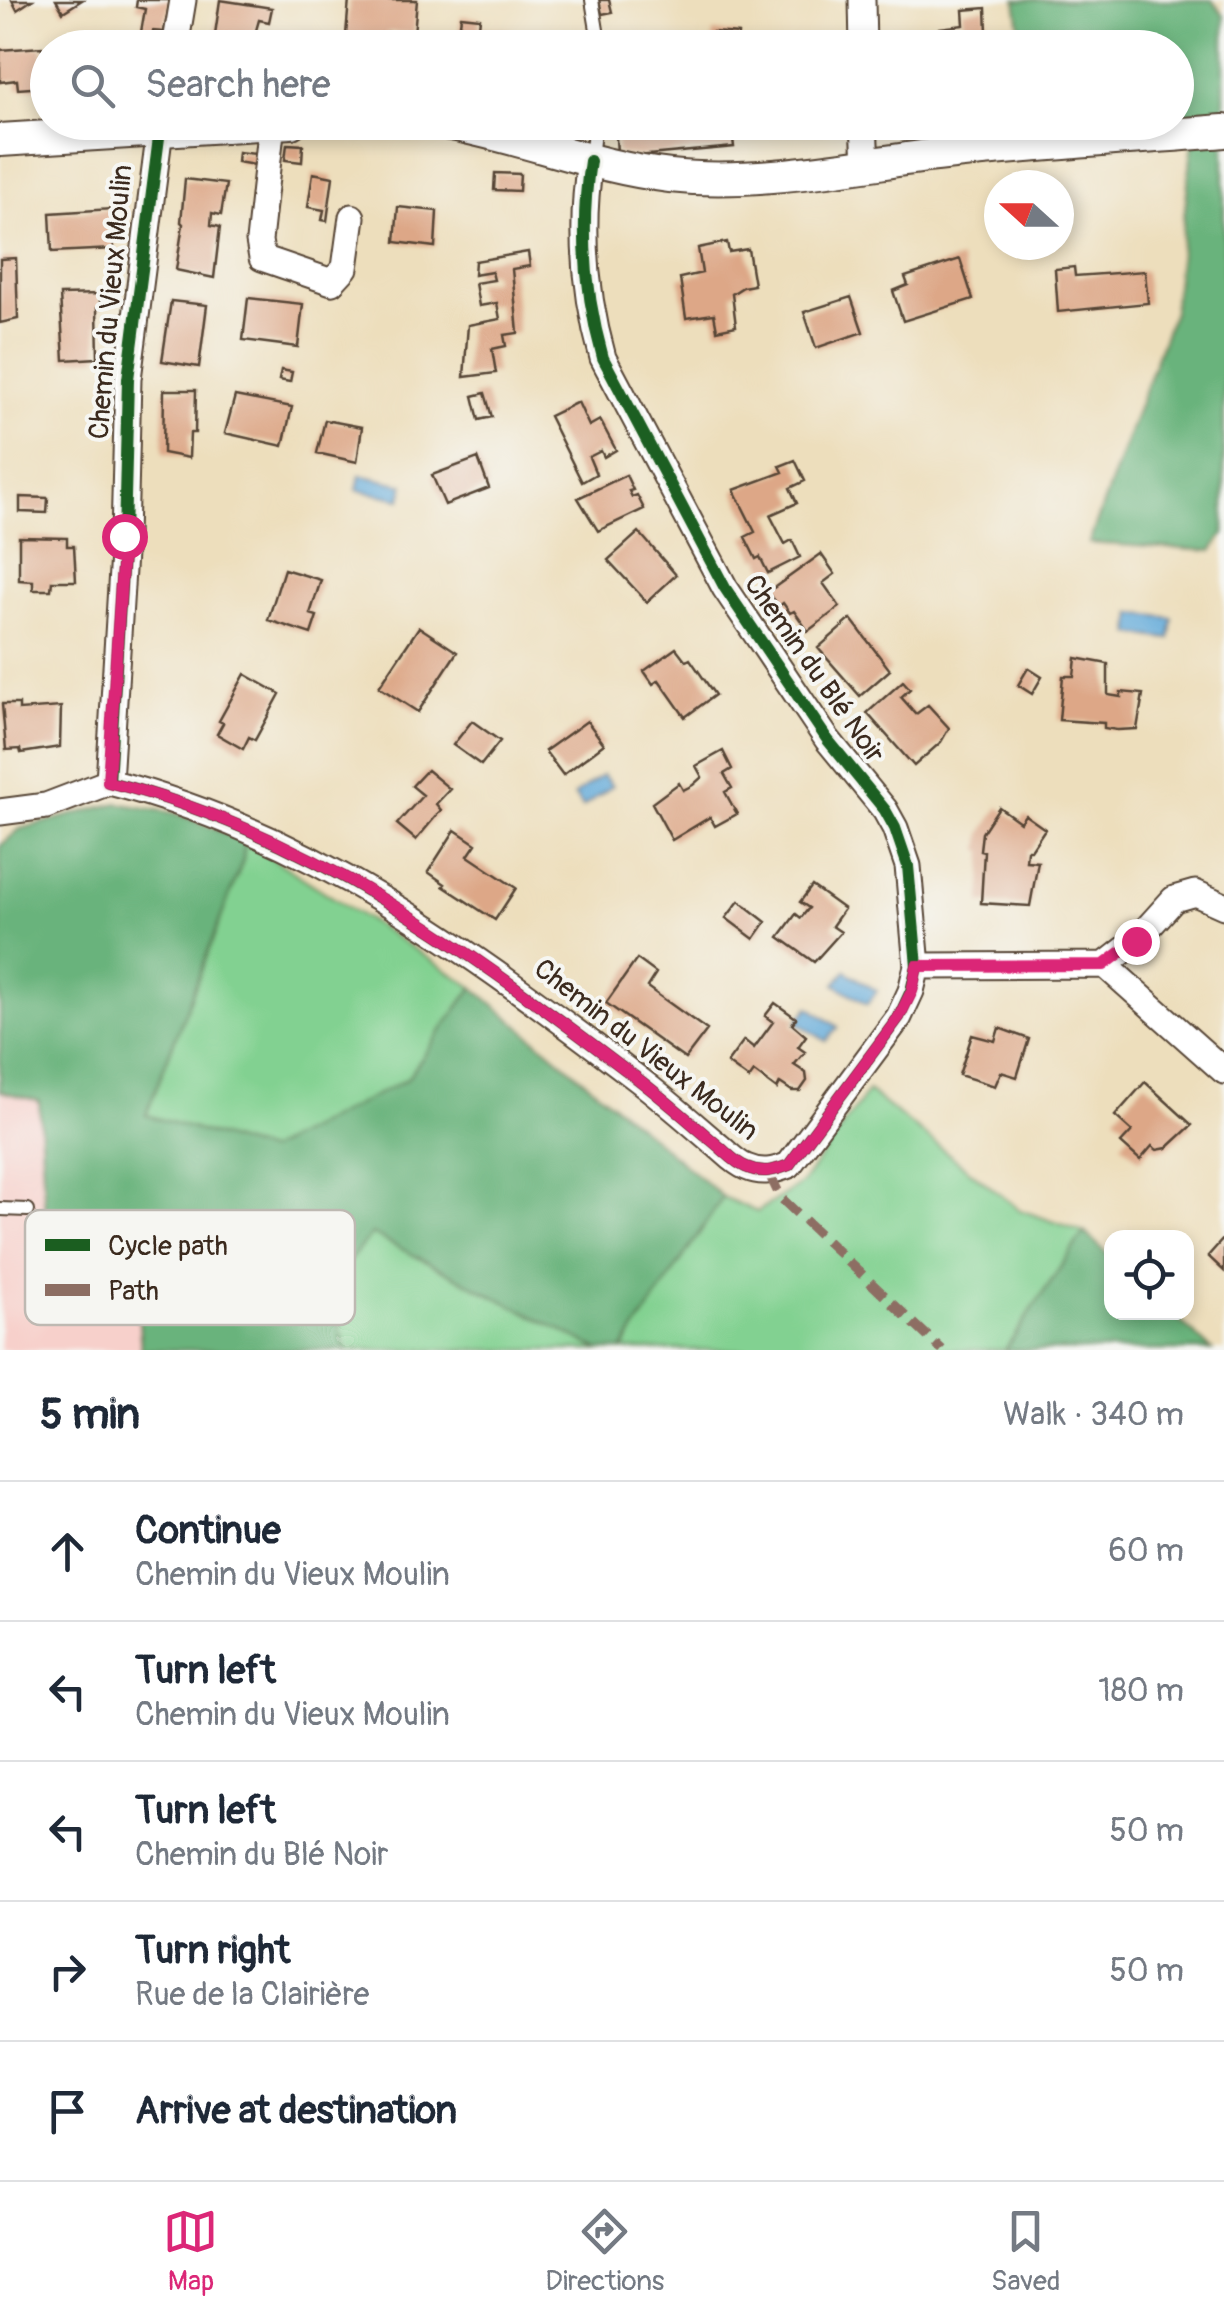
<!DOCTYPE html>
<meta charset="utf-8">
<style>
:root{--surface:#fff;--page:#f6f6f7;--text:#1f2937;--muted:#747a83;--line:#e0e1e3;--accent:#db2777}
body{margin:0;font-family:Pangolin,sans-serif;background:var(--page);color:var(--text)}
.controls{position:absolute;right:30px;bottom:30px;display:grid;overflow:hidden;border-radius:20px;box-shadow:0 5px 15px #0003}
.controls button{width:90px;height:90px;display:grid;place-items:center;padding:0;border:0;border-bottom:2px solid var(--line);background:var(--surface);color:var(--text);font:50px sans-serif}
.compass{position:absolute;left:984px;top:170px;width:90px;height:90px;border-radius:50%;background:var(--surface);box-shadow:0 5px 15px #0003;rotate:291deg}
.stop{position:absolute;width:30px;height:30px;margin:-22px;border:8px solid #db2777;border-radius:50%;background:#fff}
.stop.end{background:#db2777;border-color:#fff;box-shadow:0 2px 10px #0008}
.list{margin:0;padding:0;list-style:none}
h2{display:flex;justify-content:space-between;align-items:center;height:130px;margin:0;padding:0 40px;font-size:42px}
h2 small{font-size:32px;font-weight:400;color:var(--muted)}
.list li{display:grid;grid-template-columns:65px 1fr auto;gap:30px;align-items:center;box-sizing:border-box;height:140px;padding:0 40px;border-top:2px solid var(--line)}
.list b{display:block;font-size:38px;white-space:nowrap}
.list p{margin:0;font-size:32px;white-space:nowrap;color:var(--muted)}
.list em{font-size:32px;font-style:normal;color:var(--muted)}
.icon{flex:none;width:55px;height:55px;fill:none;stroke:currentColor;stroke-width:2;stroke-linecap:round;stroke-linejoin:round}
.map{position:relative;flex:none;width:1224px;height:1350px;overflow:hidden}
.search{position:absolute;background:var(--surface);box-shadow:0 5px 15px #0003;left:30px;right:30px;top:30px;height:110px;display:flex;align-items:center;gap:25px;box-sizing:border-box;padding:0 35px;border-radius:55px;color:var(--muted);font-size:38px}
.sheet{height:830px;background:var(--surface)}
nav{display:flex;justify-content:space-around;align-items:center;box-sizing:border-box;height:140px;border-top:2px solid var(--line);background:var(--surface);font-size:28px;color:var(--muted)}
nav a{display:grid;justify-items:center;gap:5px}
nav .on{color:var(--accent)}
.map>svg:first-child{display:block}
.built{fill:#f7d0cb}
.green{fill:#82d191;stroke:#5e7e58;stroke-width:2.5}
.forest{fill:#69b37b;stroke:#526e4c;stroke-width:2.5}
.water{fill:#63aad9;stroke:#4f6a7c;stroke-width:2.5}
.building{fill:#dda787}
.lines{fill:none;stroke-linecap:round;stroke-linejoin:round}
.service-casing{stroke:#564536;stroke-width:16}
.minor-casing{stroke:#564536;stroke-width:29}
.tertiary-casing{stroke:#564536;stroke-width:36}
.service{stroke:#fff;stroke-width:12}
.minor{stroke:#fff;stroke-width:25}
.tertiary{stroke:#fff;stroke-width:32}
.quiet{stroke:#8d6e63;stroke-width:10;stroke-dasharray:20 10;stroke-linecap:butt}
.cycleway-casing{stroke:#f6f6f2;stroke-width:19}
.cycleway{stroke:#1b5e20;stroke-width:12}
.route{stroke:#db2777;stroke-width:12}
.labels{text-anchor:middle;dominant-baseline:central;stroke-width:8;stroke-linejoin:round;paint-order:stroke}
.street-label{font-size:28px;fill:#3b2a1e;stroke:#f6f6f2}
.key{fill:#f6f6f2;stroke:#beb9b2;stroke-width:2.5}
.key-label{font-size:28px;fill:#3b2a1e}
</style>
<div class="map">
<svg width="1224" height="1350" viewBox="0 0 1224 1350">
<rect width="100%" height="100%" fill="#f6f6f2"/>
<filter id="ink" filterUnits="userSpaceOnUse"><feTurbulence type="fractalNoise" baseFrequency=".01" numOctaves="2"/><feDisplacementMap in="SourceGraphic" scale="20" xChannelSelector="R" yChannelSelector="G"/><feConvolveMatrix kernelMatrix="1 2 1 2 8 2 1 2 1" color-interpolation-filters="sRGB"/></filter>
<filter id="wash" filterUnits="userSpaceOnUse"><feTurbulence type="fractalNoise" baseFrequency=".0048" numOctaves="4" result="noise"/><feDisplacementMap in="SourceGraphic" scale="40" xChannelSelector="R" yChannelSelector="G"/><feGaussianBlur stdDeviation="2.25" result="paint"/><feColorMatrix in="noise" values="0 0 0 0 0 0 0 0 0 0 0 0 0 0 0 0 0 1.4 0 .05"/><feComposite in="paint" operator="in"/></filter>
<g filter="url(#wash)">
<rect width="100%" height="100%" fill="#eddebc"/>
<path class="built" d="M0 1091 39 1100 600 1350H0Z"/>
<path class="green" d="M245 841 473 987 407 1079 267 1152 146 1115 243 860Z
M868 1091 1020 1210 1084 1232 1005 1350H622L723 1197 757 1212 802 1183Z
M372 1234 600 1350H346L328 1285Z"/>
<path class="forest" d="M1016 0H1212L1224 16V534L1212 551 1089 543 1173 312 1195 123 1035 133 1034 123 1176 122V48L1023 47Z
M117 803 175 813 245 841 243 860 146 1115 267 1151 407 1079 473 987 723 1197 622 1350H600L372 1234 328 1285 346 1350H141L139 1320 47 1251 39 1101 0 1091V846L20 829Z
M1084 1232 1111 1257 1112 1312 1171 1313 1212 1350H1005Z"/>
<path class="water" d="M360 475 404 485 401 499 357 490Z
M1133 613 1173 618 1170 639 1131 634Z
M603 775 612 786 583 807 574 795Z
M846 971 877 991 867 1004 835 984Z
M809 1007 838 1027 826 1041 797 1022Z"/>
<g id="blocks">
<path class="building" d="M12 0H32L17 10Z
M56 0H82L63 12Z
M137 0H170L164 32 153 31 151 41 140 38 145 9 136 7Z
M220 0 272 8 269 22 259 20 251 48H213Z
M349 0H417L414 34 388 32 387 39 346 35Z
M599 0H609L612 12 602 14Z
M986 8 987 32 967 34V39L940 41 939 28 964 25 963 10Z
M461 16 480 18 479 27 513 30 511 48H457Z
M713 32 738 34 737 48H712Z
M811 42V48H774V45Z
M42 47 45 87 18 89 17 80 0 82V50Z
M615 122H731L734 147 637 156 617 153Z
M287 144 303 145 302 162 285 160Z
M238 152 256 154 255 165 237 162Z
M313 173 333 177 327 221 322 220 324 210 308 207Z
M495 173 520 174 519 191 494 190Z
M185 179 226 184 221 215 212 213 211 225 220 227 214 278 176 270 183 224 181 222Z
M398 207 437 211 435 247 395 242Z
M112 209 114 249 52 252 50 213Z
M727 242 729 252 748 249 754 285 743 287 732 294 736 326 717 330 714 314 686 318 680 278 702 273 698 248Z
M528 252 530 266 512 269 518 333 504 335 506 346 492 349 496 373 464 377 468 325 500 319 497 303 479 306 475 283 494 280 492 272 474 275 475 261Z
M16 258 18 319 0 323V259Z
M960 259 973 299 903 321 893 291 908 285 905 277Z
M1074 267 1075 276 1145 271 1148 303 1058 312 1055 269Z
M100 294V308H97L98 358 64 360 60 295Z
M851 297 863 332 816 348 804 312Z
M248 298 303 304 298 347 243 340Z
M171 301 207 305 199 367 162 361Z
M281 370 292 372 290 382 279 380Z
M164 390H196L195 433H190L189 458 163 453Z
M485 393 492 417 479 420 473 396Z
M235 396 292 407 283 446 225 433Z
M578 402 589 426 600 420 616 450 604 457 601 451 589 457 596 474 582 482 549 416Z
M325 420 362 427 357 462 317 453Z
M478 458 489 488 445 505 432 475Z
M795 460 805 481 790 488 797 503 770 515 785 544 792 540 800 557 768 573 760 557 756 559 745 537 755 532 734 490 783 472 780 466Z
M626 475 633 490 629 491 632 497 637 495 644 509 598 531 578 498Z
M20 497 48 498 47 513 20 512Z
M639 532 676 575 647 602 608 560Z
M19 537 67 538V546H74L76 581H52L51 590H33V581L19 580Z
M821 554 835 574 823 583 840 607 808 631 794 611 790 613 783 603 779 606 768 592Z
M284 569 321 580 310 614 317 616 311 634 268 620Z
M851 619 890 670 860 696 818 648Z
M419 627 457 652 418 712 379 687Z
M676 648 686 661 690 659 715 695 685 717 659 680 653 684 644 671Z
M1076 658 1108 664V695L1121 697V692L1143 694 1137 729 1117 730 1104 728V723L1059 720 1063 676H1074Z
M1028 668 1042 677 1032 694 1018 685Z
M245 674 280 694 255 740 249 737 243 749 217 734 223 723 219 721Z
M903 681 910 689 901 697 916 714 928 705 949 728 941 742 914 766 867 713Z
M2 704H19V710L61 707 60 747 21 753 20 749 6 750Z
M472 721 500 741 481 765 453 745Z
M587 721 604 744 563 775 545 751Z
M723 751 732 769 724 774 732 788 725 792 737 814 715 826 710 817 672 840 652 803 679 783 683 790 693 785 702 777 696 766Z
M427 770 450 789 436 804 441 810 416 840 397 824 423 795 412 786Z
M999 807 1020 822 1025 815 1045 829 1031 850H1027L1026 861 1038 862 1030 906 981 903 984 851 980 850 982 833Z
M455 830 476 844 468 856 516 888 495 920 443 886 445 884 428 872Z
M812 886 844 909 832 926 841 932 814 962 779 937 796 914 801 918 809 908 800 902Z
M739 901 766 922 754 939 726 918Z
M637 959 656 973 647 987 707 1030 685 1059 606 1003Z
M775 1003 796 1018 792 1024 806 1036 798 1047 805 1052 794 1065 806 1073 807 1081 800 1091H792L780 1083 777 1089 754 1072 749 1079 727 1063 744 1040 754 1048 773 1022 765 1016Z
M999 1028 1029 1039 1017 1077 1001 1072 995 1086 959 1075 972 1035 995 1041Z
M1145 1082 1192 1125 1167 1148 1157 1150 1152 1146 1140 1160 1121 1143 1132 1131 1115 1116Z
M1224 1238V1271L1208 1256Z"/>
</g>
</g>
<g filter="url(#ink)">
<use href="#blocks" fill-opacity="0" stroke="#564536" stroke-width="2.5"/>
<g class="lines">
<defs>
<path id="service" d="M592 0 600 48
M591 159 595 122
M0 1209 28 1210"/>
<path id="minor" d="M862 0 863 48
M175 48 183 0
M161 122 128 379 124 537 109 782C311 833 471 952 634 1076 662 1097 689 1121 716 1144 725 1151 735 1163 746 1167 762 1174 774 1171 789 1165L899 1017 911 991 917 966 908 866 895 828 885 810 827 739 725 588 603 358C585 294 580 227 590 161
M864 122 866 165
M272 123 259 241 262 258 332 282 345 268 352 217
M0 812 46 806 109 782
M1105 965 1224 1071
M917 966 1105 965 1136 941 1174 899 1195 893 1224 906"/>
<path id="tertiary" d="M440 122C518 135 591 167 670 176 754 185 844 167 928 156 1026 144 1125 139 1224 131
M0 140 291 122"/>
</defs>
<use href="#service" class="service-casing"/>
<use href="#minor" class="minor-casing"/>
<use href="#tertiary" class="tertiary-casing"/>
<use href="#service" class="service"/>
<use href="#minor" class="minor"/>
<use href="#tertiary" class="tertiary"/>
<path class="quiet" d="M769 1173 781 1198 942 1350"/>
<defs>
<path id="cycleway" d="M161 122 128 379 124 537 109 782C311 833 471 952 634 1076 662 1097 689 1121 716 1144 725 1151 735 1163 746 1167 762 1174 774 1171 789 1165L899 1017 911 991 917 966 908 866 895 828 885 810 827 739 725 588 603 358C585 294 580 227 590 161"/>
</defs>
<use href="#cycleway" class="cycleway-casing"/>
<use href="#cycleway" class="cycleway"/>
</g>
</g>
<g class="lines" filter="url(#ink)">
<path class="route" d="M124 536 108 782C311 832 471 952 634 1076 662 1097 689 1121 716 1144 725 1151 735 1163 746 1167 762 1174 774 1171 789 1165L899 1017 912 991 917 966 1104 965 1136 941"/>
</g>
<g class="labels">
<g class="street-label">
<text transform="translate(111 302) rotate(-85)">Chemin du Vieux Moulin</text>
<text transform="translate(814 669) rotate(55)">Chemin du Blé Noir</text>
<text transform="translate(646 1050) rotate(38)">Chemin du Vieux Moulin</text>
</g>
</g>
<rect x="25" y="1210" width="330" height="115" rx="15" class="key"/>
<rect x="45" y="1239" width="45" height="12" fill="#1b5e20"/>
<rect x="45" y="1284" width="45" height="12" fill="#8d6e63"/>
<g class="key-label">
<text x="108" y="1255">Cycle path</text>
<text x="108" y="1300">Path</text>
</g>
</svg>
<div class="controls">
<button><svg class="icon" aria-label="locate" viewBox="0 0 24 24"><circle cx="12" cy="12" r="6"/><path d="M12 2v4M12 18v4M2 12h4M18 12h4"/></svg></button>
</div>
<svg class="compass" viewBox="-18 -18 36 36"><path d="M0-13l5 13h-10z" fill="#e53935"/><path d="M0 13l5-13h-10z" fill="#747a83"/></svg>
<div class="stop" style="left:124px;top:536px"></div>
<div class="stop end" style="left:1136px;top:941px"></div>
<div class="search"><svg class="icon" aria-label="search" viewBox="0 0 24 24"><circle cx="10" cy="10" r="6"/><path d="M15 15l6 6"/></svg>Search here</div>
</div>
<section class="sheet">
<h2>5 min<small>Walk · 340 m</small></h2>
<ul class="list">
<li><svg class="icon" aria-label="ahead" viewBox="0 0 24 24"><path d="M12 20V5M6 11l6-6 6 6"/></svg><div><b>Continue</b><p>Chemin du Vieux Moulin</p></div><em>60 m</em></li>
<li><svg class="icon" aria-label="left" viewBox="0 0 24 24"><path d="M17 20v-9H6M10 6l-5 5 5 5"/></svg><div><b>Turn left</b><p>Chemin du Vieux Moulin</p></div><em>180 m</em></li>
<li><svg class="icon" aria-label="left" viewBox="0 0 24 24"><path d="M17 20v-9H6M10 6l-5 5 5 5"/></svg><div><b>Turn left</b><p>Chemin du Blé Noir</p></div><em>50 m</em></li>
<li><svg class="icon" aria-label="right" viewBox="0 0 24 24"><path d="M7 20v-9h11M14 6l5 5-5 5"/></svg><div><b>Turn right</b><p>Rue de la Clairière</p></div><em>50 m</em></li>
<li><svg class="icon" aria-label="arrive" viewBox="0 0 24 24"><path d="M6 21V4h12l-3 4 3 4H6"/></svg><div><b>Arrive at destination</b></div></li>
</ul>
</section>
<nav>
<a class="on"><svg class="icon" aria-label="map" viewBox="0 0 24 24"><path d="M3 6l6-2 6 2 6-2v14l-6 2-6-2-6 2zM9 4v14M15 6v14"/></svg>Map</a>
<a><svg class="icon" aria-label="directions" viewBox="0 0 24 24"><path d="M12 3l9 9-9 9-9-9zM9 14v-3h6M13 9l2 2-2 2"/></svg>Directions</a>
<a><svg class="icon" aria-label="saved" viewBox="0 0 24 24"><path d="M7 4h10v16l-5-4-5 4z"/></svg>Saved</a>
</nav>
